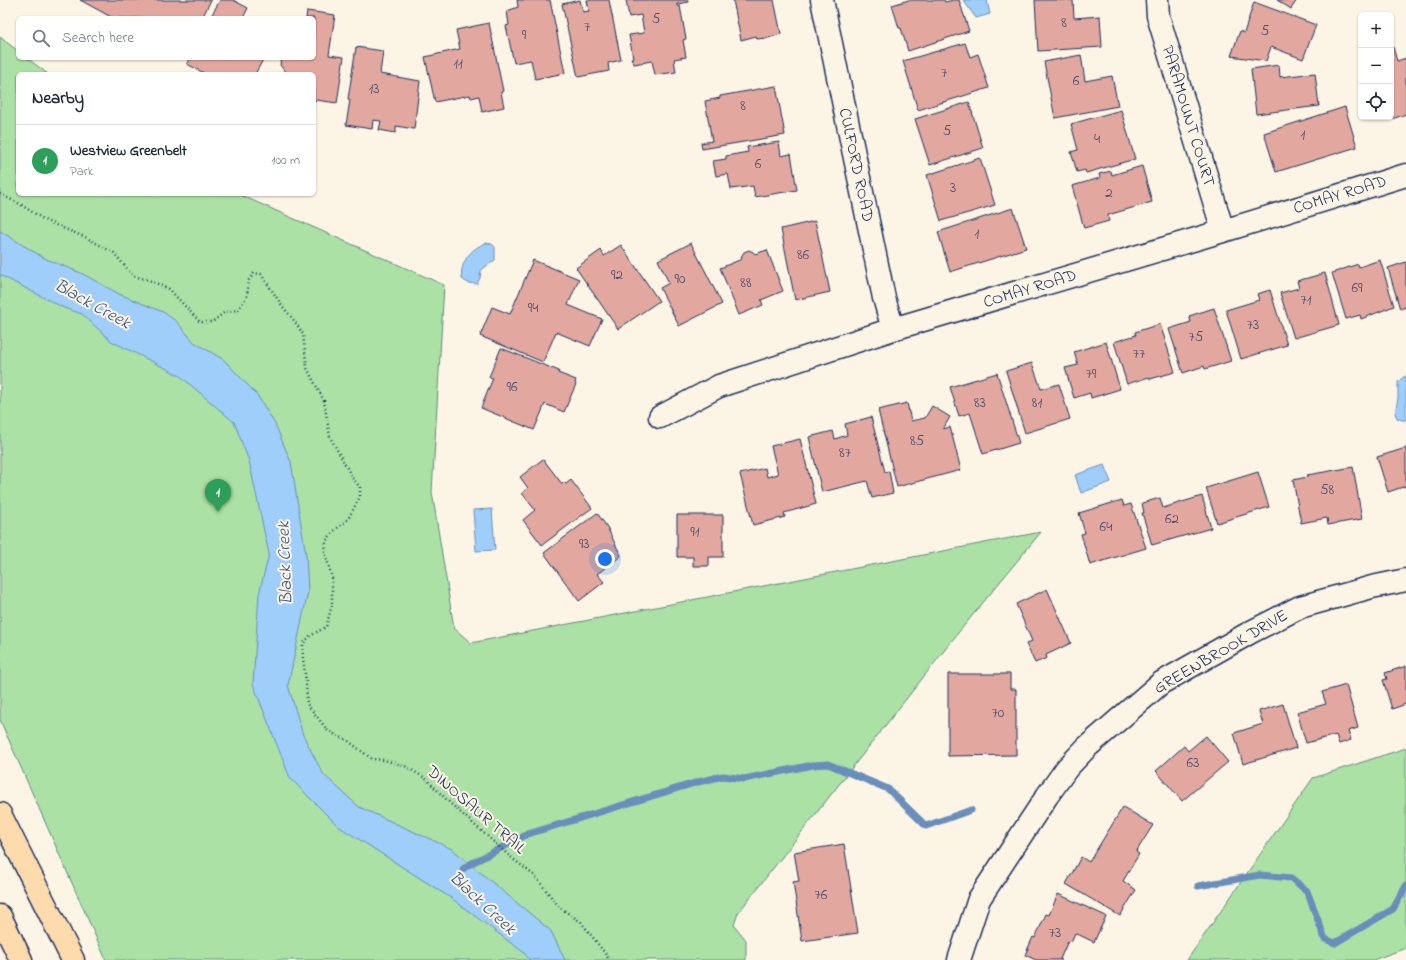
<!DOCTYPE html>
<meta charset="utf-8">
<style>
:root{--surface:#fff;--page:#f6f6f7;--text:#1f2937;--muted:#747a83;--line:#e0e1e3;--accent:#7c3aed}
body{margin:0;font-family:"Indie Flower",sans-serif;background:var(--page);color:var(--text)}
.controls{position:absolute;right:12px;top:12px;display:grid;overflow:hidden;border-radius:6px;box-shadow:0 1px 3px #0004}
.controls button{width:36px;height:36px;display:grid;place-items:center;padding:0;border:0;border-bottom:1px solid var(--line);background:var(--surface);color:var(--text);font:20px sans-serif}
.you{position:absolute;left:605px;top:559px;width:14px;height:14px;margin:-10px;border:3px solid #fff;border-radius:50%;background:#1a73e8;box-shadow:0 0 0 6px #1a73e833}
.badge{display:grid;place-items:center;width:26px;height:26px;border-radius:50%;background:var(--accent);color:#fff;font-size:13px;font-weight:700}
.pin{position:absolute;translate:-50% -33px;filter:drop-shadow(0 1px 2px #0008)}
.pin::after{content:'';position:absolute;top:21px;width:14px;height:12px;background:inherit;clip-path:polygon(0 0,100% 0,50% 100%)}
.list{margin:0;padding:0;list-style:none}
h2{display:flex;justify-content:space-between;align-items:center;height:52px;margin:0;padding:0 16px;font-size:17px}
h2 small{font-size:13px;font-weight:400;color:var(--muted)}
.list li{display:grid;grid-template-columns:26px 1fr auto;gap:12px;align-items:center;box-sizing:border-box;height:72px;padding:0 16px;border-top:1px solid var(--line)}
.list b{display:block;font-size:15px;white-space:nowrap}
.list p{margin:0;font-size:13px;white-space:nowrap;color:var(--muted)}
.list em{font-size:13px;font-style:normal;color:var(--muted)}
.icon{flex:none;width:22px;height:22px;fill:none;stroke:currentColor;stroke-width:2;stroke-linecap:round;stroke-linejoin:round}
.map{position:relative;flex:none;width:1406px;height:960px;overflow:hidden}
.search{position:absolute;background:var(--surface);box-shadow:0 1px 3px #0004;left:16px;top:16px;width:300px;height:44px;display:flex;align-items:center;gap:10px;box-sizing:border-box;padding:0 14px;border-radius:6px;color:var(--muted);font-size:15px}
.panel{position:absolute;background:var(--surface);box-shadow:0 1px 3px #0004;left:16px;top:72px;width:300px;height:124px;border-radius:6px}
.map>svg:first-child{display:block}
.green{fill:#abe1a4;stroke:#638881}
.water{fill:#9fcefa;stroke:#6a8ebc}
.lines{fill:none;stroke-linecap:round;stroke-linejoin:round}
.stream{stroke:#6a8ebc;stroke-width:7}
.building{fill:#e2a89f;stroke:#1b2f5e}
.minor-casing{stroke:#1b2f5e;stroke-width:25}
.primary-casing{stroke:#1b2f5e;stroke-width:25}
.path{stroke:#1b2f5e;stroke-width:2.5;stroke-dasharray:1 3;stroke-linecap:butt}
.minor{stroke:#fcf5e5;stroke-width:22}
.primary{stroke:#fedbac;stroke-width:22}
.labels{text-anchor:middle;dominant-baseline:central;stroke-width:4;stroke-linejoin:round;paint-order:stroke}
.number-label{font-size:15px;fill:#4d4d6e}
.street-label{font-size:17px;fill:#1b2f5e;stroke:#fcf5e5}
.water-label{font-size:18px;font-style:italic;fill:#3c5785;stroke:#fcf5e5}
</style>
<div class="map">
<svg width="1406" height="960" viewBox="0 0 1406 960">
<rect width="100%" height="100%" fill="#fcf5e5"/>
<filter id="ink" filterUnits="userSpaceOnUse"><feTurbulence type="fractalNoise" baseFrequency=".025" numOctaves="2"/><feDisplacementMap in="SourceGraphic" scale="8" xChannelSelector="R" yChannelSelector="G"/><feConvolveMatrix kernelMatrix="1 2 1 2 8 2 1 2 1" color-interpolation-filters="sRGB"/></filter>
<g filter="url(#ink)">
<path class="green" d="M0 37 18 51V58H27L48 74H18V194H238L444 285 432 492 454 628 471 643 1041 532 958 633 738 913 734 925 746 940V960H106L0 720Z
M1406 748V948L1373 960H1187L1313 778Z"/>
<path class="water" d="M963 0H987L990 14 976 18Z
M0 231 44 258 81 273 119 294 163 312 176 321 194 342 224 360 257 395 275 424 291 462 306 555 308 592 288 685 303 735 323 774 359 807 452 849 551 931 565 960H530L523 952 451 898 338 826 290 778 253 684 259 594 269 554 249 461 234 422 179 375 111 341 82 314 64 308 0 275Z
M486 243 492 244 495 247V260L481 270 480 278 477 284 468 283 462 279C459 263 471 248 486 243Z
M1406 376V420H1402L1397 418 1395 413 1398 398V382L1402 378Z
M1104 465 1111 482 1081 493 1075 475Z
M492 509 495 550 476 551 473 510Z"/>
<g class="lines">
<path class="stream" d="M463 869 470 864 528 834 698 782 723 776 744 779 813 765 828 764 888 789 926 826 971 810
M1198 886 1260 875 1291 878 1307 891 1325 939 1335 943 1393 909 1406 886"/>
</g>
<path class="building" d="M80 0H211L202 18H113Z
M220 0H233L248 8 243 18H210Z
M517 0H550L565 73 535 79 531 60 514 63 506 26 509 25 507 11 518 7Z
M580 0 583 12 589 11 587 0H609L621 60 608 63 609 71 578 77 562 4Z
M626 0H688V2L677 4V6H680L686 39 683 40 686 57 674 59 676 72 655 75 652 61 634 64 631 58H633L629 35 644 33 641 15 629 17Z
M733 0H774L781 34 765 39V38L757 39 756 36 741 40Z
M909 0H944L945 2 953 0H959L969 31 908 51 901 28H899L892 5Z
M1035 0H1073L1074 18 1100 16 1102 47 1038 51Z
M1277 0H1297L1291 9Z
M1254 2 1316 25 1303 59 1271 47 1266 61 1231 56 1240 31 1244 33Z
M307 11 335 15 329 55 344 57 337 103 316 100 314 102V74H284L286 73 280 65 281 58H314V18H306Z
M489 23 503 91 501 92 504 107 482 112 479 96 471 98 470 95 435 102 425 57 460 49 456 30Z
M965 43 970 57 978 54 989 88 918 110 903 61Z
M356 47 383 51 380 74 420 81 414 129 396 126V133L379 130 381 121 373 120 372 129 346 125 350 100 348 99Z
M1391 47H1393L1397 61 1406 58V114L1392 119Z
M1081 55 1085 81 1112 76 1118 106 1055 118 1044 62Z
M191 58H264L255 74H206L187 64Z
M1279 65 1280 77 1315 73 1319 106 1256 114 1251 69Z
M776 86 785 135 702 149 701 143 712 141 705 101 720 98V96Z
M969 102 983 148 930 165 915 119Z
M1345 107 1357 147 1276 172 1264 133Z
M1121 110 1135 159 1086 173 1085 170 1077 172 1071 152 1078 150 1071 124Z
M779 142 781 156 791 154 797 190 755 197 753 186 731 189 728 174 716 176 713 161 726 159V156L748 152 747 147Z
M980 158 995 205 941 221 927 175Z
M1142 166 1152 202 1108 215 1109 221 1084 228 1072 186 1100 178 1099 174 1111 171 1112 175Z
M1013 208 1026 248 950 272 938 232Z
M815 221 830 292 795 300 781 229Z
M691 243 722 304 679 326 660 288 669 283 658 260Z
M621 245 659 301 618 329 576 268 601 250 604 256Z
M749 250 753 252 755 254 767 250 783 291 761 300 763 305 739 315 720 268 742 259 741 257 744 252Z
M533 260 579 279 568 305 602 319 590 346 556 332 543 362 480 336 492 307 510 314Z
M1380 260 1394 306 1361 319 1360 315 1346 319 1332 273 1358 264 1359 267Z
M1406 262V307L1400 309 1388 268Z
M1325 273 1339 325 1294 338 1280 293 1299 288 1297 281Z
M1270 290 1287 345 1241 359 1226 310 1259 300 1257 294Z
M1214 308 1231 361 1205 369 1204 366 1183 373 1169 329 1191 322 1189 316Z
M1160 324 1175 372 1150 379 1149 377 1127 384 1114 342 1136 335 1135 332Z
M1106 342 1120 389 1091 398 1090 393 1074 398 1065 368 1078 365 1074 352Z
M501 348 559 371 558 373 576 380 575 383 576 384 564 412 545 404 534 430 481 408 493 378 489 377Z
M1032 363 1041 389 1059 384 1070 419 1025 433 1006 371Z
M997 373 1019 443 983 454 970 413 959 416 950 387Z
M907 403 911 421 925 418 932 406 950 417 943 429 950 427 961 470 897 487 878 410Z
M871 417 885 472 889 471 893 493 872 498 867 481 822 492 809 437 833 431 835 439 847 435 845 424Z
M800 439 816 504 784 513 785 517 753 525 740 474 765 468 767 477 778 474 771 446Z
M1406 448V486L1388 492 1377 457Z
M543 459 562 484 564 482 566 484 571 480 592 508 542 545 523 520 535 510 522 493 528 488 520 477Z
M1353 467 1362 519 1328 525 1327 518 1301 523 1293 480 1307 477V475Z
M1258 472 1269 507 1217 523 1206 488Z
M1202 496 1211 528 1152 545 1142 513H1144L1142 503 1160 498 1163 508Z
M1122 500 1124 506 1131 504 1146 548 1090 565 1081 534 1085 533 1079 513Z
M597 513 607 527 621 556 597 574 604 582 579 601 544 553Z
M677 515H723V557H709V566H693V557H677Z
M1047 589 1071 643 1046 655 1047 658 1035 663 1026 644 1032 641 1016 604Z
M1406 666V704L1392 709 1383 680 1387 679 1385 673Z
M948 674H1010V689H1016V755L948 756Z
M1346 685 1358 728 1348 731 1351 740 1339 744 1336 735 1306 743 1297 712 1326 704 1322 692Z
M1283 704 1296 748 1243 764 1234 733 1263 724 1259 711Z
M1206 736 1228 762 1182 801 1156 771 1184 746 1188 751Z
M1123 807 1153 825 1136 852 1139 854 1123 881 1136 890 1120 916 1066 884 1081 857 1089 862Z
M844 844 858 933 802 941 793 882 799 881 794 852Z
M1058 894 1106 916 1094 942 1075 933 1071 942 1068 941 1060 959 1062 960H1036L1025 955 1033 937 1035 938 1046 914 1049 915Z"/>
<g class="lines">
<defs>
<path id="minor" d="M822 0 884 298 893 329
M1157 0 1158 16 1223 231
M660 417 719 386 893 329 1223 231 1406 175
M959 960 979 899 1047 796 1067 768 1087 747 1161 683 1251 632 1300 607 1372 587 1406 580"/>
<path id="primary" d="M0 814 73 960
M0 916 21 960"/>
</defs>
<use href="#minor" class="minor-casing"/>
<use href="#primary" class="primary-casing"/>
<path class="path" d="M0 194 20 204 46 221 87 238 114 253 133 276 149 280 169 289 200 322H212L225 312 238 310 247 296 249 280 254 273 261 274 283 307 293 319 303 334 307 368 324 401 330 437 353 479 360 487V497L348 519 334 531 326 541 325 552 332 578V605L326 627 310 636 303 644V658L306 682 307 704 328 731 347 740 372 759 384 760 405 766 425 778 451 804 513 859 535 876 559 907 581 922 604 952 609 960"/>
<use href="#minor" class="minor"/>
<use href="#primary" class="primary"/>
</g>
</g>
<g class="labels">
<g class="number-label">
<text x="656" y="19">5</text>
<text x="1064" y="23">8</text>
<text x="587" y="27">7</text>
<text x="1265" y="31">5</text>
<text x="524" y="35">9</text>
<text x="458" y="64">11</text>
<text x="944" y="73">7</text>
<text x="1076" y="81">6</text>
<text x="374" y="89">13</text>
<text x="743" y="106">8</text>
<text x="947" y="131">5</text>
<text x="1303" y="135">1</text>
<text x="1097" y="139">4</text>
<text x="758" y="164">6</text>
<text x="953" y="188">3</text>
<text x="1109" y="193">2</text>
<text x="977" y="234">1</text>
<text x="803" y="255">86</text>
<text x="617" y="275">92</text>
<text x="680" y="279">90</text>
<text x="746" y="283">88</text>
<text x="1357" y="288">69</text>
<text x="1306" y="300">71</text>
<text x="533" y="308">94</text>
<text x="1253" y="325">73</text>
<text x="1196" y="337">75</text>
<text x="1139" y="354">77</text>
<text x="1091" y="374">79</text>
<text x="512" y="387">96</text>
<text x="980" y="403">83</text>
<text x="1037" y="403">81</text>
<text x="917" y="441">85</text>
<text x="845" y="453">87</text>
<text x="1327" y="490">58</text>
<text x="1172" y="519">62</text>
<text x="1106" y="527">64</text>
<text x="695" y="532">91</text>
<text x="584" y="544">93</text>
<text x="998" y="713">70</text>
<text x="1193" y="763">63</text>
<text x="821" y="895">76</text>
<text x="1055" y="933">73</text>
</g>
<g class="street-label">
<text transform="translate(1188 116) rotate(73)">PARAMOUNT COURT</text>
<text transform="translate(856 165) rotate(78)">CULFORD ROAD</text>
<text transform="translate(1340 195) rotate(-17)">COMAY ROAD</text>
<text transform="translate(1030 289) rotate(-17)">COMAY ROAD</text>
<text transform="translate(1221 652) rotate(-30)">GREENBROOK DRIVE</text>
<text transform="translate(476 810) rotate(41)">DINOSAUR TRAIL</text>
</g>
<g class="water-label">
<text transform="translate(92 305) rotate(29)">Black Creek</text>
<text transform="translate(286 563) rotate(-92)">Black Creek</text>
<text transform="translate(482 904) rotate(43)">Black Creek</text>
</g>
</g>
</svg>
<div class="controls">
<button>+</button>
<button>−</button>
<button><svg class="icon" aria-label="locate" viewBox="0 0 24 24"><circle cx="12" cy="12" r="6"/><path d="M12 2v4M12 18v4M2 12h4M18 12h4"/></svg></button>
</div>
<div class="you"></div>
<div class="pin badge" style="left:218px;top:512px;background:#2e9e5b">1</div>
<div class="search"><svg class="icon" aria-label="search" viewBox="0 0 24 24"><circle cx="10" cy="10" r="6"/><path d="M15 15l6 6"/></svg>Search here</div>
<section class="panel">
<h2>Nearby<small></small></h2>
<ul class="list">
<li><span class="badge" style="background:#2e9e5b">1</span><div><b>Westview Greenbelt</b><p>Park</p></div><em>100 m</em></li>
</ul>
</section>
</div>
